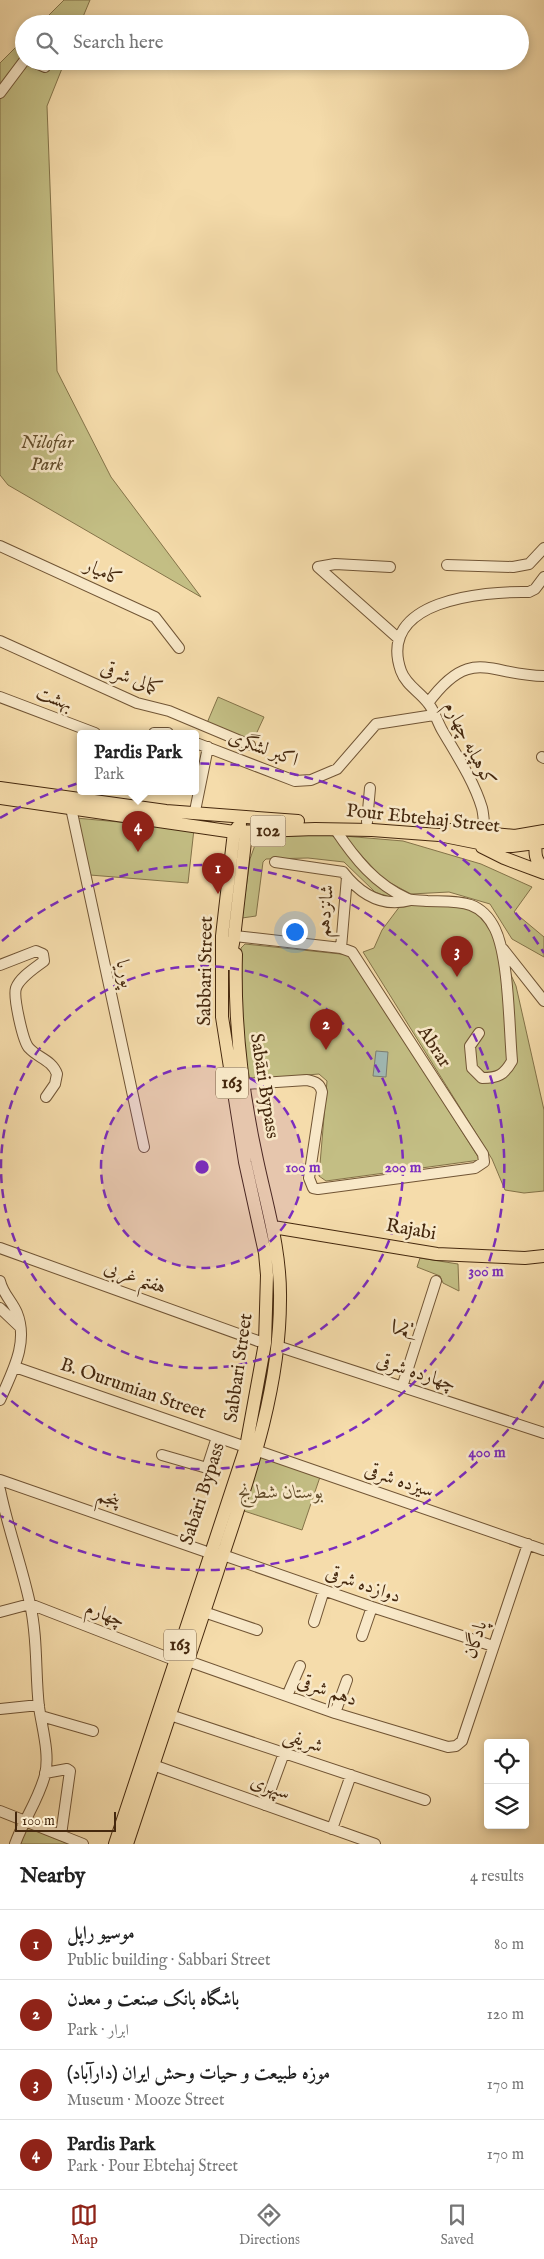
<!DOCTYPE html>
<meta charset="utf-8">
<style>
:root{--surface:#fff;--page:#f6f6f6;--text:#222;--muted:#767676;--line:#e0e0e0;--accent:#8f2418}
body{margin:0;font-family:"IM FELL English",Amiri,serif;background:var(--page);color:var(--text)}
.controls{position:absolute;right:15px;bottom:15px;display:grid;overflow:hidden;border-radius:5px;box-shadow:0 2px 8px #0003}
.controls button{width:45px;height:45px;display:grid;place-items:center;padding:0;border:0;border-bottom:1px solid var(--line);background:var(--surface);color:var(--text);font:25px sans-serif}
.scale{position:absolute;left:15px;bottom:12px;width:101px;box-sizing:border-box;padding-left:5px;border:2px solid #45280e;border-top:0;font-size:14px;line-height:18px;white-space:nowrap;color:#45280e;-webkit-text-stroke:4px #f8e8c8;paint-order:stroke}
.you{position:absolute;left:294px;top:931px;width:18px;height:18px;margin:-12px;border:4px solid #fff;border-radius:50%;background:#1a73e8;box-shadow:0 0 0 8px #1a73e833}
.badge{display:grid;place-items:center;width:32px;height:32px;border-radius:50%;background:var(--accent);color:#fff;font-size:16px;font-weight:700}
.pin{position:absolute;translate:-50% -41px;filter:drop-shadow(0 1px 2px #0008)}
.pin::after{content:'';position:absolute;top:26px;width:18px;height:15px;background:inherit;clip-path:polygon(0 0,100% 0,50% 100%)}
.popup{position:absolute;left:77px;top:730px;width:122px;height:65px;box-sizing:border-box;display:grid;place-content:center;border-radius:5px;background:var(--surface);filter:drop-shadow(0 1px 4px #0005);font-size:16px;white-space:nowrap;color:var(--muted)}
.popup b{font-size:19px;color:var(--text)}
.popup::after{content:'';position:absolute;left:50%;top:100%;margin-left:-10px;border:10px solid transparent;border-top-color:var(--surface)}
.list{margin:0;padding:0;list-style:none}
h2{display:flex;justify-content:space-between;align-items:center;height:65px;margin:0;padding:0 20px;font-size:21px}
h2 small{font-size:16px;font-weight:400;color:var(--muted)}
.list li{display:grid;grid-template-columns:32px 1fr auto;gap:15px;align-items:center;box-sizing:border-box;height:70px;padding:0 20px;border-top:1px solid var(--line)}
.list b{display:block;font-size:19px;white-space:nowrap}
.list p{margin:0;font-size:16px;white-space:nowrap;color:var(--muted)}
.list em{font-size:16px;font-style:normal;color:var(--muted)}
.icon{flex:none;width:28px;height:28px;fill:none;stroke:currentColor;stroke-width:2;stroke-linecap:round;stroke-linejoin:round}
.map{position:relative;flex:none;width:544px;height:1844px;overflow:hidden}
.search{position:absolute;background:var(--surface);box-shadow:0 2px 8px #0003;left:15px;right:15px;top:15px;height:55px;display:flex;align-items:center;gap:12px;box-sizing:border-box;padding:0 18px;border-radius:28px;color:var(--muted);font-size:19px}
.sheet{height:345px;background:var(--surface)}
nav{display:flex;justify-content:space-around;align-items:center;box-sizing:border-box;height:70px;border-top:1px solid var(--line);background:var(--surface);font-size:14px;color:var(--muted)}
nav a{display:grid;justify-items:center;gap:2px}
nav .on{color:var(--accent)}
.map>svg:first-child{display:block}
.green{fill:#c3be84;stroke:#847349}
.water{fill:#a0b9b4;stroke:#7c7f72}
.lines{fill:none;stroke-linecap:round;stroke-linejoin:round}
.minor-casing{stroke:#715535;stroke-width:12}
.major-casing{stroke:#45280e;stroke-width:14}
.minor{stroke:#f8e8c8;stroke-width:10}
.major{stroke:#f5dcab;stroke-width:12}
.ring{fill:none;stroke:#7b2cbf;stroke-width:2.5;stroke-dasharray:9 6}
.labels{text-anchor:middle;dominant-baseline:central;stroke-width:5;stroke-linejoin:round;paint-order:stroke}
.shield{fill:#f8e8c8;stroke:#7b6246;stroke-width:1}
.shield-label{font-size:18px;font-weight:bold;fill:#45280e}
.park-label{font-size:19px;font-style:italic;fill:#644e2c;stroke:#f8e8c8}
.street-label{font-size:19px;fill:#45280e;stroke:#f8e8c8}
.centre{fill:#7b2cbf;stroke:#f8e8c8;stroke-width:2.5}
.ring-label{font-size:15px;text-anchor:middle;font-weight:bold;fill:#7b2cbf;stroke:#f8e8c8;stroke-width:5;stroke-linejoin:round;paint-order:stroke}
</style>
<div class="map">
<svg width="544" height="1844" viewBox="0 0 544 1844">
<rect width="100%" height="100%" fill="#f5dcab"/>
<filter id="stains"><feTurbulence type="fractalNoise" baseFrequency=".004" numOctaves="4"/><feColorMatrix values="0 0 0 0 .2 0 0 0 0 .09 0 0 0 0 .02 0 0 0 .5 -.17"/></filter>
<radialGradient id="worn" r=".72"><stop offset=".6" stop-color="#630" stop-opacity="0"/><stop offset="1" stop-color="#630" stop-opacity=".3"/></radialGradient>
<path class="green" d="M64 0H90L80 24H40Z
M24 39V61H65L47 106 57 371 111 477 201 597 8 485 0 475V63Z
M218 697 264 717 252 743 207 723Z
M76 818 194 829 188 883 90 875Z
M332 835 378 886 394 896 393 899 375 892 344 862 308 858 266 859 263 862 256 916 242 918 250 859 255 845 275 836Z
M344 836 403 841 481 864 532 887 514 912 544 937V957L512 939 490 904 449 892 411 894 383 879Z
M413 904 465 906 480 914 491 931 516 986 544 1110V1191L524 1193 505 1190 492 1159 363 952 374 948 382 930 400 906Z
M245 944 350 955 480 1160 326 1181 319 1176 327 1081 319 1074 247 1080 239 1020 241 948Z
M420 1258 458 1264 459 1291 443 1283 440 1276 417 1267Z
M259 1456 320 1477 302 1530 241 1510Z
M25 1826 69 1844H19Z"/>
<path class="water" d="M376 1051 388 1052 386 1077 373 1076Z"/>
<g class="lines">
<defs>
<path id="minor" d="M31 61 45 67
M0 93 24 61
M0 546 155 617 179 648
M447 565 513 567 529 564 544 548
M390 567 335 564 318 567 399 639
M0 641 137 703 169 711 250 745
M0 697 95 733
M428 703C471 645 488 675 544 676
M154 733H168
M196 743 295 781 311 780 337 769 376 724 434 715
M542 757 544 758
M71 808 144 1147
M195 811 208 747
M367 822 370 788
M335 829C355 859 375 884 408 899 414 901 421 900 427 901 457 902 480 898 495 929 509 958 509 1027 512 1061 504 1075 498 1078 482 1078L472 1068 470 1046 479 1033
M485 835C484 826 484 816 482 808 474 781 456 754 442 730 437 721 434 710 428 703 420 692 406 685 401 671 376 600 483 591 529 592L535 589 544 577
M275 862 343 872C360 894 382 908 411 900
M235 936 341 948 352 952 483 1154 484 1162 475 1168 318 1189 313 1188 309 1178 322 1092C320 1083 315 1082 307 1080L245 1084
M341 948 347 877
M503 949 544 1001
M0 965 36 951 43 954 44 961C35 968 20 977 16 988 13 997 23 1042 29 1048 38 1058 52 1060 57 1074L55 1084 46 1097
M0 1248 258 1341
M0 1281C3 1294 12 1301 17 1313 29 1343 12 1372 0 1400
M0 1308 20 1327
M277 1346 544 1433
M15 1367 240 1445
M402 1387 436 1281
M258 1451 544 1550
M162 1455 207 1468 217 1437
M0 1480 204 1551
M0 1490C8 1529 22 1566 30 1604 38 1638 35 1673 39 1707 42 1728 50 1754 45 1775 38 1801 24 1819 15 1844
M223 1555 372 1607 493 1646
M0 1612 30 1604 169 1658
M204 1612 257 1630
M314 1622 324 1590
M362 1636 372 1607
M188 1661 335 1713 448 1747 456 1746 462 1741 528 1544
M287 1696 300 1666
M0 1709 39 1705
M335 1713 347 1680
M170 1715 425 1800
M41 1716 93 1731
M153 1765 375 1844
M45 1773 67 1769 70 1771 61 1835
M265 1805 284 1753
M0 1811 83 1844
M332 1829 351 1775"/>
<path id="major" d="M0 788 166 811 298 821
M0 798 234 832 315 829 372 830 439 835 494 846H512L544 842
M450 830 515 836 544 831
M536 835C536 848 532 859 544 868
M482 847 504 858 544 873
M229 964 234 938 246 833
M273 1227 437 1254 525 1258 544 1256
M115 1844 246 1447 265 1343 267 1275 265 1253 245 1162 222 1017V936L234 832 240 824
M127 1844C157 1754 187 1663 217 1573 246 1485 280 1394 280 1300 281 1251 267 1207 257 1160 242 1092 234 1023 236 954"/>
</defs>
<use href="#minor" class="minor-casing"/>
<use href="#major" class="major-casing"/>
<use href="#minor" class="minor"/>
<use href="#major" class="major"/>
</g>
<circle cx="202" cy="1167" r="101" fill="#7b2cbf" fill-opacity=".12"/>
<g class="ring">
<circle cx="202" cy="1167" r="101"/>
<circle cx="202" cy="1167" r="201"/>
<path d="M2 941A302 302 0 1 1 2 1393"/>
<path d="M544 1381A403 403 0 0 1 1 1516M0 818A403 403 0 0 1 544 953"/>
</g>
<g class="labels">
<g class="shield">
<rect x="250.5" y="815.5" width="35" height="31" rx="4"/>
<rect x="216" y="1067.5" width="32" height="31" rx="4"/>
<rect x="164" y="1629.5" width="32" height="31" rx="4"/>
</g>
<g class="shield-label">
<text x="268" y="831">102</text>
<text x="232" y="1083">163</text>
<text x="180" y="1645">163</text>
</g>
<g class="park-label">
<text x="47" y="443">Nilofar<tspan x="47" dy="22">Park</tspan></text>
<text x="281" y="1493">بوستان شطرنج</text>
</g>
<g class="street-label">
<text transform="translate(103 573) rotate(25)">کامیار</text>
<text transform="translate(131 679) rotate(21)">کمالی شرقی</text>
<text transform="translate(54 699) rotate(21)">بهشت</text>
<text transform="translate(469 744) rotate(63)">کوهپایه چهارم</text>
<text transform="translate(263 749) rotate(20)">اکبر لشگری</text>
<text transform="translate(423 819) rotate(6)">Pour Ebtehaj Street</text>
<text transform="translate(326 911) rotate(-85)">شانزدهم</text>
<text transform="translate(206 971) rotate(-89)">Sabbari Street</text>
<text transform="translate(124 974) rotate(78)">پوریا</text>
<text transform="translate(434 1047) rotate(57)">Abrar</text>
<text transform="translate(264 1086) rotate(81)">Sabāri Bypass</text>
<text transform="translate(411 1230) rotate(10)">Rajabi</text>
<text transform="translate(135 1278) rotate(20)">هفتم غربی</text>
<text transform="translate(402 1329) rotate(-72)">یکم</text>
<text transform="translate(239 1368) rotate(-82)">Sabbari Street</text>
<text transform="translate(416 1373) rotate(18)">چهارده شرقی</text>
<text transform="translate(133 1389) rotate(19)">B. Ourumian Street</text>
<text transform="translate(399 1481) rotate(19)">سیزده شرقی</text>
<text transform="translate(203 1494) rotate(-72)">Sabāri Bypass</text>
<text transform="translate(108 1499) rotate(19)">پنجم</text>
<text transform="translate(363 1585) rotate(19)">دوازده شرقی</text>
<text transform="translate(105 1615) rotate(21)">چهارم</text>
<text transform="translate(476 1640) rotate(-72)">پادگان</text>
<text transform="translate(327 1691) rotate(19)">دهم شرقی</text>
<text transform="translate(303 1741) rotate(19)">شریفی</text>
<text transform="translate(270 1788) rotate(20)">سپهری</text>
</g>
</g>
<circle cx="202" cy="1167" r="8" class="centre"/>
<g class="ring-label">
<text x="303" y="1172">100 m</text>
<text x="403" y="1172">200 m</text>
<text x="486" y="1276">300 m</text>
<text x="487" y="1457">400 m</text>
</g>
<rect width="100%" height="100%" filter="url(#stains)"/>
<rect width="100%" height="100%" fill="url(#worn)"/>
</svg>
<div class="controls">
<button><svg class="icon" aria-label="locate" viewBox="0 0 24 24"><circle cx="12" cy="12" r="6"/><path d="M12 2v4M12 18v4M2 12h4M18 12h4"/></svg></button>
<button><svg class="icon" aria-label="layers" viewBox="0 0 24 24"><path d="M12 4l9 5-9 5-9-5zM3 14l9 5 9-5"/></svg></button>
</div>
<div class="scale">100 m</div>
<div class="you"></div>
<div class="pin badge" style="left:218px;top:894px">1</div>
<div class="pin badge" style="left:326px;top:1050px">2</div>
<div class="pin badge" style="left:457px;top:977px">3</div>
<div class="pin badge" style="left:138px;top:852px">4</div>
<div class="popup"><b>Pardis Park</b>Park</div>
<div class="search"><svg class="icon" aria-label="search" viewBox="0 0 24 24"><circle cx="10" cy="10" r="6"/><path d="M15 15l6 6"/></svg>Search here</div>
</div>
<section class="sheet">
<h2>Nearby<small>4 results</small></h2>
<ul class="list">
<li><span class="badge">1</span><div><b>موسیو راپل</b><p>Public building · Sabbari Street</p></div><em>80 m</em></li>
<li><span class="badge">2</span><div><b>باشگاه بانک صنعت و معدن</b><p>Park · ابرار</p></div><em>120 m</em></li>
<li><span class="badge">3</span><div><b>موزه طبیعت و حیات وحش ایران (دارآباد)</b><p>Museum · Mooze Street</p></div><em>170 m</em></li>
<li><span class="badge">4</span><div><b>Pardis Park</b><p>Park · Pour Ebtehaj Street</p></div><em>170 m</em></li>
</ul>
</section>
<nav>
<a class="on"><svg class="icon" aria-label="map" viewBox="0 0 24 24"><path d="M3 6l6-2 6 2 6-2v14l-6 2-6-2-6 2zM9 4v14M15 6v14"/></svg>Map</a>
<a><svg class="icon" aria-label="directions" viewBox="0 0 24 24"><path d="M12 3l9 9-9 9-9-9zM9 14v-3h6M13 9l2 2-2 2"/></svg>Directions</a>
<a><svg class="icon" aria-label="saved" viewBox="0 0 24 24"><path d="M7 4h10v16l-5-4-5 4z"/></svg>Saved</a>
</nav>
